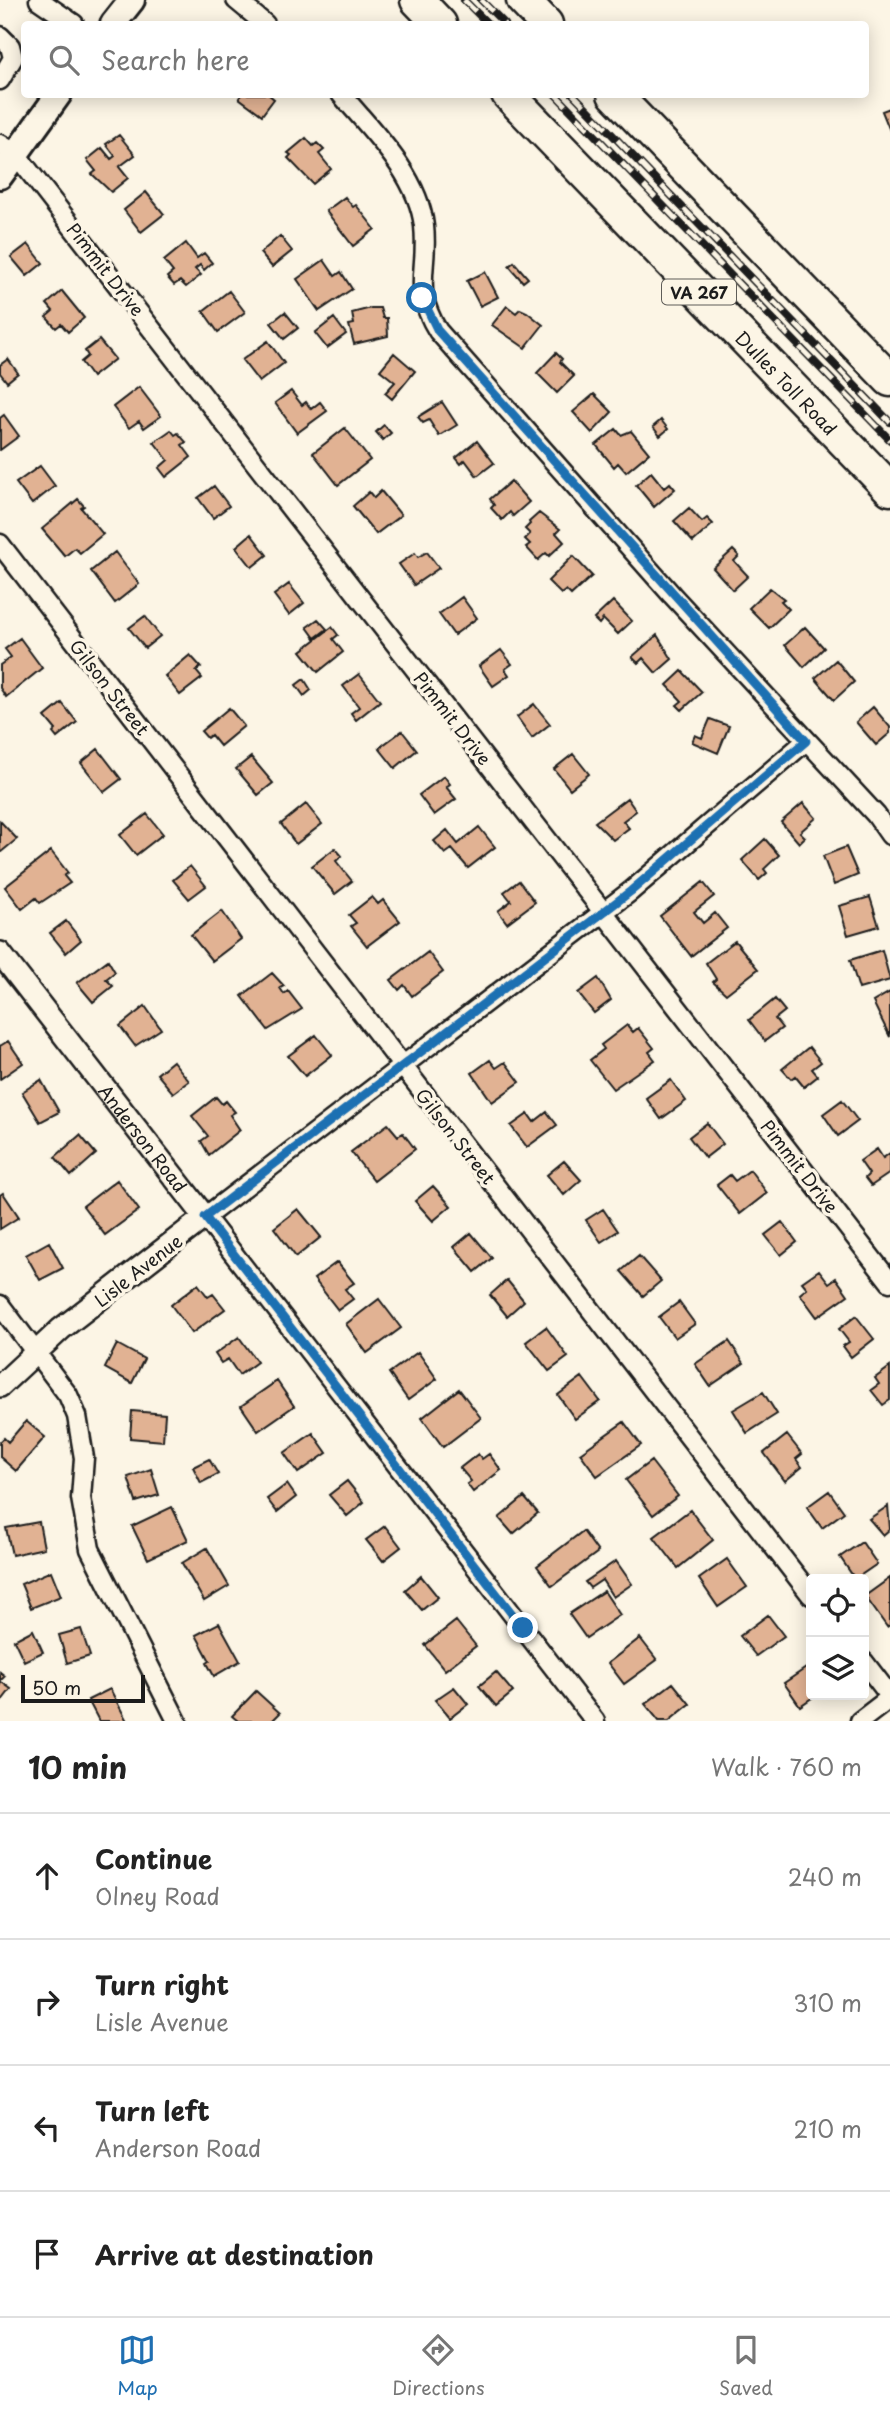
<!DOCTYPE html>
<meta charset="utf-8">
<style>
:root{--surface:#fff;--page:#f6f6f6;--text:#222;--muted:#767676;--line:#e0e0e0;--accent:#1f6fb2}
body{margin:0;font-family:"Playpen Sans",sans-serif;background:var(--page);color:var(--text)}
.controls{position:absolute;right:21px;bottom:21px;display:grid;overflow:hidden;border-radius:7px;box-shadow:0 4px 18px #0003}
.controls button{width:63px;height:63px;display:grid;place-items:center;padding:0;border:0;border-bottom:2px solid var(--line);background:var(--surface);color:var(--text);font:35px sans-serif}
.scale{position:absolute;left:21px;bottom:18px;width:124px;box-sizing:border-box;padding-left:7px;border:4px solid #1c1c1c;border-top:0;font-size:19px;line-height:24px;white-space:nowrap;color:#1c1c1c;-webkit-text-stroke:5px #fcf5e5;paint-order:stroke}
.stop{position:absolute;width:21px;height:21px;margin:-16px;border:5px solid #1f6fb2;border-radius:50%;background:#fff}
.stop.end{background:#1f6fb2;border-color:#fff;box-shadow:0 2px 7px #0008}
.list{margin:0;padding:0;list-style:none}
h2{display:flex;justify-content:space-between;align-items:center;height:91px;margin:0;padding:0 28px;font-size:30px}
h2 small{font-size:23px;font-weight:400;color:var(--muted)}
.list li{display:grid;grid-template-columns:46px 1fr auto;gap:21px;align-items:center;box-sizing:border-box;height:126px;padding:0 28px;border-top:2px solid var(--line)}
.list b{display:block;font-size:26px;white-space:nowrap}
.list p{margin:0;font-size:23px;white-space:nowrap;color:var(--muted)}
.list em{font-size:23px;font-style:normal;color:var(--muted)}
.icon{flex:none;width:38px;height:38px;fill:none;stroke:currentColor;stroke-width:2;stroke-linecap:round;stroke-linejoin:round}
.map{position:relative;flex:none;width:890px;height:1721px;overflow:hidden}
.search{position:absolute;background:var(--surface);box-shadow:0 4px 18px #0003;left:21px;right:21px;top:21px;height:77px;display:flex;align-items:center;gap:18px;box-sizing:border-box;padding:0 24px;border-radius:7px;color:var(--muted);font-size:26px}
.sheet{height:595px;background:var(--surface)}
nav{display:flex;justify-content:space-around;align-items:center;box-sizing:border-box;height:98px;border-top:2px solid var(--line);background:var(--surface);font-size:19px;color:var(--muted)}
nav a{display:grid;justify-items:center;gap:4px}
nav .on{color:var(--accent)}
.map>svg:first-child{display:block}
.building{fill:#e1b293;stroke:#1c1c1c;stroke-width:2}
.lines{fill:none;stroke-linecap:round;stroke-linejoin:round}
.minor-casing{stroke:#1c1c1c;stroke-width:23}
.tertiary-casing{stroke:#1c1c1c;stroke-width:26}
.secondary-casing{stroke:#1c1c1c;stroke-width:30}
.motorway-casing{stroke:#1c1c1c;stroke-width:37}
.minor{stroke:#fcf5e5;stroke-width:18}
.tertiary{stroke:#fcf5e5;stroke-width:21}
.secondary{stroke:#fcf5e5;stroke-width:24}
.motorway{stroke:#fcf5e5;stroke-width:32}
.rail-casing{stroke:#1c1c1c;stroke-width:8}
.rail{stroke:#fcf5e5;stroke-width:5;stroke-dasharray:16;stroke-linecap:butt}
.route{stroke:#1f6fb2;stroke-width:9}
.labels{text-anchor:middle;dominant-baseline:central;stroke-width:7;stroke-linejoin:round;paint-order:stroke}
.shield{fill:#fcf5e5;stroke:#5f5d58;stroke-width:2}
.shield-label{font-size:16px;font-weight:bold;fill:#1c1c1c}
.street-label{font-size:18px;fill:#1c1c1c;stroke:#fcf5e5}
</style>
<div class="map">
<svg width="890" height="1721" viewBox="0 0 890 1721">
<rect width="100%" height="100%" fill="#fcf5e5"/>
<filter id="ink" filterUnits="userSpaceOnUse"><feTurbulence type="fractalNoise" baseFrequency=".0143" numOctaves="2"/><feDisplacementMap in="SourceGraphic" scale="14" xChannelSelector="R" yChannelSelector="G"/><feConvolveMatrix kernelMatrix="1 2 1 2 8 2 1 2 1" color-interpolation-filters="sRGB"/></filter>
<g filter="url(#ink)">
<path class="building" d="M242 94H268L274 99 262 115 239 98Z
M890 108V131L882 111Z
M119 135 135 155 119 167 128 178 111 192 92 174 96 171 87 160 102 148 111 159 115 156 106 144Z
M306 138 313 146 317 143 324 150 319 154 331 169 313 184 288 158 291 155 288 153Z
M146 192 164 214 141 232 124 210Z
M345 197 353 207 356 205 375 229 353 246 326 211Z
M280 236 292 251 272 267 260 253Z
M186 243 197 258 204 253 212 263 204 270 200 265 195 269 201 275 186 287 180 281 174 285 167 277 173 272 164 261Z
M28 244 43 263 27 276 11 257Z
M324 260 335 276 341 272 352 289 319 311 297 279Z
M514 262 528 278 523 282 509 266Z
M485 272 498 297 480 306 467 281Z
M62 291 84 318 68 332 61 324 56 328 46 317 53 311 47 304Z
M229 291 245 312 218 332 203 311Z
M507 306 516 313 520 309 527 312 543 325 525 348 492 325Z
M371 308H380L383 318H387L388 336 354 344 349 325 354 324 352 313Z
M285 312 298 328 284 339 271 323Z
M334 318 346 334 327 348 315 333Z
M99 340 115 359 92 377 81 362 88 356 85 351Z
M268 341 284 363 259 382 242 360Z
M394 353 415 371 392 399 385 393 395 382 380 370Z
M556 353 562 359 560 362 574 376 557 393 537 373Z
M8 359 18 373 7 382 0 373V365Z
M139 387 161 416 144 428 139 421 129 428 113 407Z
M291 391 302 405 306 402 311 409 320 402 327 411 297 433 275 403Z
M594 394 612 412 592 433 573 412Z
M442 402 457 425 439 436 429 420 423 423 418 417Z
M4 415 19 436 0 450V418Z
M661 420 668 429 660 436 653 427Z
M384 425 391 433 383 440 376 432Z
M345 428 370 460 338 485 313 453Z
M616 429 621 435 631 431 649 453 626 472 618 463 614 467 596 445Z
M171 430 175 435 178 433 186 442 182 445 191 457 166 477 159 468 168 460 154 442Z
M477 441 494 463 477 476 465 460 461 464 456 458Z
M40 466 55 486 32 504 16 483Z
M651 472 664 488 670 483 675 489 654 507 636 485Z
M511 481 529 502 513 516 510 512 502 520 491 508 494 505 490 499Z
M214 486 229 506 213 518 198 498Z
M381 491 401 515 376 534 353 506 369 492 374 498Z
M78 499 84 506 81 508 103 534 80 553 75 548 65 556 42 529Z
M689 508 702 522 707 518 713 524 693 542 674 521Z
M539 513 560 529 556 533 564 542 549 556 546 553 538 560 526 547 530 544 525 539 530 534 525 529 530 524 529 522Z
M251 534 267 555 252 567 236 547Z
M733 550 739 556 734 561 748 576 733 590 713 568Z
M115 552 139 584 115 603 91 571Z
M427 552 439 568 414 585 399 564 415 553 418 557Z
M573 556 592 576 571 595 566 590 561 594 548 581Z
M289 584 304 603 289 615 274 595Z
M770 588 784 599 781 601 789 609 769 628 749 608Z
M462 597 477 618 454 635 439 614Z
M613 601 632 621 618 634 603 619 599 624 594 619Z
M145 616 160 636 145 648 129 628Z
M318 619 327 629 315 638 307 627Z
M332 627 338 635 333 639 343 652 318 672 301 651Z
M805 627 824 648 804 667 785 645Z
M657 635 672 659 656 673 643 658 638 663 632 657Z
M20 638 42 668 6 697 0 688V665L11 657 5 649Z
M501 650 512 664 505 669 509 675 493 686 479 666Z
M190 655 201 667 196 671 202 678 180 695 165 676Z
M836 660 854 682 834 700 815 678Z
M682 671 702 692 682 710 677 705 682 701 667 685Z
M359 674 380 701 356 720 351 713 359 707 343 686Z
M304 679 311 690 304 696 296 685Z
M62 703 77 722 57 738 53 733 56 730 45 717Z
M534 704 550 724 532 738 517 717Z
M873 707 890 727V733L876 745 856 722Z
M229 708 244 726 220 746 211 735 207 738 201 731Z
M710 719 729 726 718 753 692 742 695 735 702 738Z
M402 731 417 750 395 768 379 748Z
M98 749 121 779 104 792 81 763Z
M573 754 589 774 570 789 554 769Z
M251 757 273 783 258 795 236 769Z
M444 776 450 784 446 787 456 799 434 815 419 795Z
M627 798 636 811 623 821 629 828 613 840 595 822Z
M803 803 816 818 800 832 805 837 799 843 781 822Z
M306 804 322 824 296 844 281 824Z
M147 814 163 834 136 855 120 835Z
M0 821 17 839 0 853Z
M479 827 495 847 468 868 452 849 445 854 434 841 447 830 458 844Z
M765 839 779 855 764 869 767 873 759 880 742 860Z
M846 847 858 875 834 885 823 856Z
M335 848 342 856 336 861 352 881 335 894 312 866Z
M51 851 68 873 64 876 70 883 40 903 36 898 22 909 5 887Z
M190 866 206 886 189 899 173 880Z
M519 881 535 902 507 923 498 911 511 901 504 892Z
M703 882 714 896 694 912 703 923 715 913 727 928 691 956 660 916Z
M372 897 378 904 383 900 400 921 367 946 351 926 356 923 349 915Z
M870 897 879 926 848 935 839 906Z
M222 911 241 939 212 961 191 935Z
M66 921 81 940 66 953 50 933Z
M735 941 758 969 726 994 713 982 716 979 706 963Z
M882 950 890 980 859 989 850 960Z
M428 952 443 972 412 996 404 985 399 990 391 980Z
M108 960 115 972 106 979 113 986 93 1002 77 983Z
M272 973 284 986 280 988 284 994 288 991 302 1009 268 1030 242 996Z
M598 978 611 1000 594 1013 578 993Z
M890 992V1037L873 1002Z
M775 999 785 1011 775 1019 782 1028 765 1041 749 1020Z
M145 1006 161 1029 135 1046 120 1026Z
M627 1025 633 1032 638 1028 654 1048 649 1052 655 1060 613 1089 590 1060 604 1049 601 1045Z
M316 1035 332 1055 305 1076 288 1056Z
M8 1041 23 1063 0 1079V1046Z
M809 1047 821 1062 812 1069 818 1076 804 1087 795 1076 791 1079 782 1069Z
M490 1060 496 1068 505 1062 520 1082 492 1102 472 1073Z
M173 1061 189 1081 173 1093 157 1074Z
M41 1080 59 1112 40 1122 22 1092Z
M671 1080 686 1101 661 1119 646 1098Z
M216 1097 222 1104 226 1101 235 1112 230 1115 240 1130 209 1155 201 1141 208 1136 192 1116Z
M842 1100 858 1121 838 1136 823 1114Z
M547 1112 557 1125 527 1147 511 1126 528 1114 534 1122Z
M707 1123 723 1144 705 1158 689 1137Z
M388 1124 398 1136 403 1133 415 1149 374 1181 351 1152Z
M80 1135 96 1154 71 1176 55 1157Z
M877 1149 883 1158 890 1153V1173L871 1186 865 1178 869 1174 860 1161Z
M564 1161 581 1180 564 1195 547 1175Z
M750 1170 767 1193 740 1214 717 1185 730 1175 735 1181Z
M117 1180 139 1210 105 1235 83 1206Z
M433 1186 451 1206 433 1221 415 1201Z
M3 1193 19 1217 0 1229V1195Z
M298 1209 321 1237 296 1257 274 1228Z
M603 1209 618 1231 601 1242 586 1220Z
M782 1222 797 1242 781 1255 765 1235Z
M471 1233 492 1258 475 1272 454 1247Z
M49 1242 63 1268 40 1280 26 1255Z
M639 1256 661 1281 643 1296 621 1271Z
M337 1262 354 1283 345 1289 353 1299 338 1310 314 1279Z
M819 1270 829 1283 836 1278 848 1295 817 1317 800 1294 807 1288 802 1282Z
M507 1280 524 1301 507 1316 490 1295Z
M198 1284 208 1297 213 1294 225 1309 192 1333 171 1305Z
M379 1299 401 1328 367 1353 346 1324Z
M679 1302 695 1324 675 1338 659 1317Z
M856 1316 874 1339 851 1357 843 1346 849 1342 839 1329Z
M546 1327 568 1357 549 1371 526 1342Z
M239 1337 257 1362 239 1375 228 1359 221 1363 215 1354Z
M729 1341 744 1363 710 1386 695 1364Z
M117 1344 144 1359 132 1383 105 1368Z
M418 1352 437 1379 408 1400 389 1373Z
M890 1367V1400L883 1405 871 1390 879 1384 875 1378Z
M582 1377 600 1401 575 1419 558 1395Z
M277 1381 294 1406 258 1431 241 1406Z
M459 1389 481 1418 443 1447 422 1418Z
M763 1392 777 1414 747 1433 733 1410Z
M132 1411 165 1414 163 1441 130 1438Z
M26 1421 45 1437 16 1471 0 1457V1442L4 1438 8 1442Z
M624 1422 641 1445 597 1476 580 1453Z
M313 1433 327 1453 298 1473 284 1453Z
M787 1435 802 1454 796 1459 802 1467 785 1481 764 1453Z
M478 1454 482 1459 489 1454 501 1470 473 1492 467 1484 471 1481 460 1468Z
M209 1459 218 1474 201 1483 193 1467Z
M651 1461 678 1496 653 1515 626 1480Z
M151 1469 159 1495 136 1502 128 1477Z
M347 1481 364 1502 347 1516 329 1495Z
M287 1484 296 1497 277 1512 267 1499Z
M829 1491 844 1512 822 1528 807 1507Z
M524 1497 538 1513 513 1534 499 1518Z
M888 1506 890 1529 883 1535 869 1519Z
M172 1507 188 1540 148 1559 132 1526Z
M690 1510 713 1540 678 1568 654 1537Z
M39 1522 44 1548 12 1555 6 1528Z
M385 1526 401 1547 383 1561 366 1540Z
M583 1531 598 1552 552 1586 537 1566Z
M862 1542 877 1564 855 1579 840 1557Z
M207 1548 229 1586 204 1601 182 1563Z
M727 1559 747 1587 718 1607 699 1579Z
M616 1561 632 1584 613 1597 602 1580 590 1588 585 1582Z
M51 1571 61 1596 31 1608 21 1584Z
M421 1576 438 1597 422 1610 405 1590Z
M890 1578V1625L887 1627 865 1596Z
M604 1591 620 1615 586 1638 569 1614Z
M768 1615 784 1636 756 1656 740 1636Z
M456 1621 476 1646 445 1670 425 1645Z
M219 1623 240 1661 214 1676 207 1663 210 1661 196 1635Z
M81 1629 90 1656 67 1663 59 1635Z
M33 1630 43 1652 24 1661 14 1640Z
M640 1638 657 1660 624 1684 608 1663Z
M809 1666 811 1695H816L800 1706 784 1683Z
M0 1672 5 1676 0 1681 11 1689 0 1703Z
M496 1672 513 1692 496 1706 479 1686Z
M673 1683 690 1704 669 1721H659L645 1704Z
M454 1687 468 1704 450 1718 435 1700Z
M110 1689 127 1721H99L88 1700Z
M256 1691 280 1713 272 1721H238L232 1716Z"/>
<g class="lines">
<defs>
<path id="minor" d="M39 0 74 24
M236 0 265 24
M0 36 10 46 13 58 0 80
M341 94C373 132 418 175 424 226 429 271 411 287 438 331L672 595 876 815 890 835
M0 144 16 154 29 171 890 1282
M0 544 811 1595
M0 1305 68 1395 77 1416 84 1458 81 1498 90 1549 177 1721
M864 1662 890 1696
M595 1721 205 1217 631 891 806 741
M860 1721 890 1698"/>
<g id="tertiary">
<path id="s1" d="M0 953 205 1217 61 1329 0 1386"/>
</g>
<path id="secondary" d="M113 24 132 0
M0 176 59 94"/>
<g id="motorway">
<path d="M417 0 440 24"/>
<path d="M523 0 546 24"/>
<path id="s2" d="M508 94 890 489"/>
<path d="M614 94 890 380"/>
</g>
</defs>
<use href="#minor" class="minor-casing"/>
<use href="#tertiary" class="tertiary-casing"/>
<use href="#secondary" class="secondary-casing"/>
<use href="#motorway" class="motorway-casing"/>
<use href="#minor" class="minor"/>
<use href="#tertiary" class="tertiary"/>
<use href="#secondary" class="secondary"/>
<use href="#motorway" class="motorway"/>
<defs>
<path id="rail" d="M464 0 488 24
M481 0 505 24
M555 94 890 440
M573 94 890 422"/>
</defs>
<use href="#rail" class="rail-casing"/>
<use href="#rail" class="rail"/>
</g>
</g>
<g class="lines" filter="url(#ink)">
<path class="route" d="M422 298 438 331 806 741 631 891 205 1217 523 1628"/>
</g>
<g class="labels">
<rect class="shield" x="662" y="279.5" width="74" height="25" rx="5"/>
<g class="shield-label">
<text x="699" y="292">VA 267</text>
</g>
<g class="street-label">
<text transform="translate(106 269) rotate(52)">Pimmit Drive</text>
<text stroke="none"><textPath href="#s2" startOffset="401">Dulles Toll Road</textPath></text>
<text transform="translate(110 687) rotate(52)">Gilson Street</text>
<text transform="translate(453 718) rotate(52)">Pimmit Drive</text>
<text transform="translate(456 1136) rotate(52)">Gilson Street</text>
<text stroke="none"><textPath href="#s1" startOffset="234">Anderson Road</textPath></text>
<text transform="translate(800 1166) rotate(52)">Pimmit Drive</text>
<text transform="translate(138 1270) rotate(-38)">Lisle Avenue</text>
</g>
</g>
</svg>
<div class="controls">
<button><svg class="icon" aria-label="locate" viewBox="0 0 24 24"><circle cx="12" cy="12" r="6"/><path d="M12 2v4M12 18v4M2 12h4M18 12h4"/></svg></button>
<button><svg class="icon" aria-label="layers" viewBox="0 0 24 24"><path d="M12 4l9 5-9 5-9-5zM3 14l9 5 9-5"/></svg></button>
</div>
<div class="scale">50 m</div>
<div class="stop" style="left:422px;top:298px"></div>
<div class="stop end" style="left:523px;top:1628px"></div>
<div class="search"><svg class="icon" aria-label="search" viewBox="0 0 24 24"><circle cx="10" cy="10" r="6"/><path d="M15 15l6 6"/></svg>Search here</div>
</div>
<section class="sheet">
<h2>10 min<small>Walk · 760 m</small></h2>
<ul class="list">
<li><svg class="icon" aria-label="ahead" viewBox="0 0 24 24"><path d="M12 20V5M6 11l6-6 6 6"/></svg><div><b>Continue</b><p>Olney Road</p></div><em>240 m</em></li>
<li><svg class="icon" aria-label="right" viewBox="0 0 24 24"><path d="M7 20v-9h11M14 6l5 5-5 5"/></svg><div><b>Turn right</b><p>Lisle Avenue</p></div><em>310 m</em></li>
<li><svg class="icon" aria-label="left" viewBox="0 0 24 24"><path d="M17 20v-9H6M10 6l-5 5 5 5"/></svg><div><b>Turn left</b><p>Anderson Road</p></div><em>210 m</em></li>
<li><svg class="icon" aria-label="arrive" viewBox="0 0 24 24"><path d="M6 21V4h12l-3 4 3 4H6"/></svg><div><b>Arrive at destination</b></div></li>
</ul>
</section>
<nav>
<a class="on"><svg class="icon" aria-label="map" viewBox="0 0 24 24"><path d="M3 6l6-2 6 2 6-2v14l-6 2-6-2-6 2zM9 4v14M15 6v14"/></svg>Map</a>
<a><svg class="icon" aria-label="directions" viewBox="0 0 24 24"><path d="M12 3l9 9-9 9-9-9zM9 14v-3h6M13 9l2 2-2 2"/></svg>Directions</a>
<a><svg class="icon" aria-label="saved" viewBox="0 0 24 24"><path d="M7 4h10v16l-5-4-5 4z"/></svg>Saved</a>
</nav>
